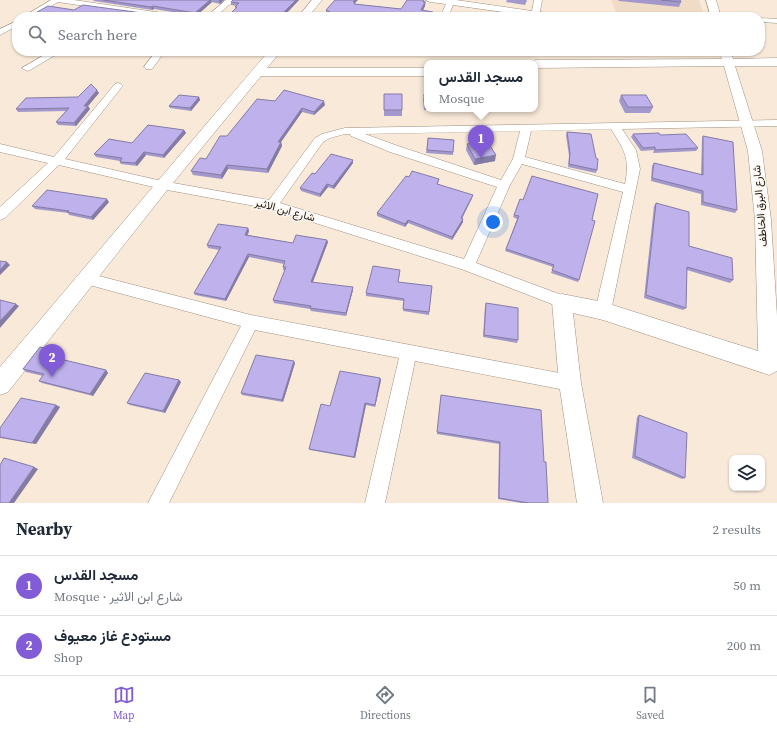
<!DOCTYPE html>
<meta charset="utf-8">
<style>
:root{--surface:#fff;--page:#f6f6f7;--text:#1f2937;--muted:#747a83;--line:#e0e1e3;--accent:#825cd6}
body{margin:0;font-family:"Source Serif 4",Vazirmatn,serif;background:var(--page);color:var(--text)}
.controls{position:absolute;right:12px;bottom:12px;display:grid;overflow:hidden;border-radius:8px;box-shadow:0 1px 3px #0004}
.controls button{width:36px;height:36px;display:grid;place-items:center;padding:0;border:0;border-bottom:1px solid var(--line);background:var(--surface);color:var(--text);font:20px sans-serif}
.you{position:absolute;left:493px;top:222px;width:14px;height:14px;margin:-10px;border:3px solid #fff;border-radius:50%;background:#1a73e8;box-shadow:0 0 0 6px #1a73e833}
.badge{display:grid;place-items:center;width:26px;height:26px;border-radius:50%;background:var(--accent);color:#fff;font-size:13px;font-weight:700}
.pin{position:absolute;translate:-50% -33px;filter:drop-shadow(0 1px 2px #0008)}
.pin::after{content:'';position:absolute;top:21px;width:14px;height:12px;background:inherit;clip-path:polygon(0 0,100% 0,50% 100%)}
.popup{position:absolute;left:424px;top:60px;width:114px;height:52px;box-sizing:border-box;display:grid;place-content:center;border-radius:8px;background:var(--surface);filter:drop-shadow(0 1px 3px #0005);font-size:13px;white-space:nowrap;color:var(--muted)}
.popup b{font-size:15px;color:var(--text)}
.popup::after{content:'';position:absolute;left:50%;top:100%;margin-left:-8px;border:8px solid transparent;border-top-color:var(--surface)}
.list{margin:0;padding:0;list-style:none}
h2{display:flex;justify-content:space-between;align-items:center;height:52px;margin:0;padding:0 16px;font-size:17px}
h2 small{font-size:13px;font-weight:400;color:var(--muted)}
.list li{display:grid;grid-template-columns:26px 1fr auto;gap:12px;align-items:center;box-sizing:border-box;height:60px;padding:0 16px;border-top:1px solid var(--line)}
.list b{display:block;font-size:15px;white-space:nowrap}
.list p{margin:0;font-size:13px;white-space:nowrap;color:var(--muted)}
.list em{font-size:13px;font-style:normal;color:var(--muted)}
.icon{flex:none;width:22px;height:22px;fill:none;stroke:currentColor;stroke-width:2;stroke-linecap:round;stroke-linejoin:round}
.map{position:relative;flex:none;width:777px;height:503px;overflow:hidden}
.search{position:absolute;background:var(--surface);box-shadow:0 1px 3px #0004;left:12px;right:12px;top:12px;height:44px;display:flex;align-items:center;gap:10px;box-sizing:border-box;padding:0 14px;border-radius:16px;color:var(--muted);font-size:15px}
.sheet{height:172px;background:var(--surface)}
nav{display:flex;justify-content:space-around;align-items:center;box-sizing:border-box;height:56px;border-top:1px solid var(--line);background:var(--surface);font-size:11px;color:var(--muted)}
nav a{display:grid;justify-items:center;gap:2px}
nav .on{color:var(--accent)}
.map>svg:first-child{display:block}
.built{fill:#f0dcc6}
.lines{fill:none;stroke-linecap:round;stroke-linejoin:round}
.minor-casing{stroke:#9f9182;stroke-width:1}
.major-casing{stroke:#9f9182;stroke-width:1}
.minor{fill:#fff;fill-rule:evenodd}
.major{fill:#fff;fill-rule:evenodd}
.wall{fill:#a398cb}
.shaded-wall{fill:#857ca5}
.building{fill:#beb1ec;stroke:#857ca5}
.labels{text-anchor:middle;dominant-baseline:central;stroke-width:3;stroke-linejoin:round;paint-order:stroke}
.street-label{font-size:11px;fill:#1b1610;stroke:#fef8f1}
</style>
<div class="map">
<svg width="777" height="503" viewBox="0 0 777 503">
<rect width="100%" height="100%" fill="#f8e9d8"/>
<path class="built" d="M611 0H699L703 11 694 15 618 16Z"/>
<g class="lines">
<defs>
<path id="minor" d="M51 0H74L176 15 180 17H159L58 2 33 17H23Z
M226 0H235L215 17H206Z
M426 0H456L532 11 534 0H542L540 12 561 15 565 17H531V16L453 5 448 17H440L446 4 430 2Z
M712 13 737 15 741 17H713L711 15Z
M760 18 777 19V23L760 22Z
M17 21V26L0 35V29Z
M51 51H62L30 70 27 71 22 68Z
M156 51H165L152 69H146L144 67Z
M118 83 121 84 123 86 121 88 65 159 162 181 269 200 315 138 322 134 345 128 777 120V126L622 129 636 150 640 169 611 311 608 316 603 318 598 316 595 311 623 192 522 164 510 185 476 263 567 297 570 302 567 307 562 308 464 270 271 209 162 189 59 165 5 218 0 220V207L48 163 0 152V144L54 157 115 84ZM611 129C625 151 630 159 625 184L525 157 531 131ZM520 131 513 159 501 180 398 146 365 134ZM345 134H350L351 136 390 152 497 187 464 259 280 203 323 142 330 138Z
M87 273 251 315 570 375 576 377 579 383 576 389 570 391 415 361 385 503H365L399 358 255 330 169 503H148L241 326 82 283 80 279 82 275Z"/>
<path id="major" d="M312 0H322L308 17H298Z
M706 0H716L721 17H711Z
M269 51H281L267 68H427V76H261L168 189 8 392 0 395V367C90 262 178 156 269 51Z
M719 51H731L733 59 777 58V66H735L762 151 771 220 777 316V371L769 375 603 320 573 313 581 383 603 503H577L559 383 552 302 555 296 562 294 603 302 758 351 755 220 748 151 724 66 535 68V63H530L535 60 722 59Z"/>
</defs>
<use href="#minor" class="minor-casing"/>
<use href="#major" class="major-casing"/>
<use href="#minor" class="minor"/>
<use href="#major" class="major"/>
</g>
<path class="wall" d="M93 0H224L220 4 212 2 196 16 154 9 152 10 94 1Z
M299 0 283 17 270 16 269 17H227L236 9 235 7 237 6 231 5V2Z
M507 0H527L525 5 506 2Z
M618 0H680L681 2 679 7 619 1Z
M426 1 425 6 423 10 433 12 432 16 328 14H326V10L355 3V4L401 9Z
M99 93 88 106 90 109 76 126 58 125 56 122 66 111 18 112 16 109Z
M384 94 402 110V116H384Z
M424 94H427V109H445V110H424L423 100Z
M621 95 653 107 650 113H625L619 101Z
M199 97 200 100 191 111 170 108 169 106Z
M275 101 325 105 314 115 302 112 281 142 282 146 268 173 228 169 222 179 193 175 191 171 206 159 227 136Z
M184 130 186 133 164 158 146 155 137 166 121 164 120 162V161L96 157 94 154 132 143Z
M567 132 597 170 596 173 568 167 569 156 566 135Z
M633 134 660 135 698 148 696 151 653 153 654 150 641 151 631 137Z
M703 136 737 210 735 213 701 205V194L651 181 652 166 654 163 701 175 702 138Z
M428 138 454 140 453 155 426 153Z
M467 144 495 161 474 165 466 150Z
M353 160V163L334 189 328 187 320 197 301 191 300 188 315 174Z
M409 177 439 179 438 184 472 198 462 219 463 222 452 240 408 223 405 227 377 216V213Z
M109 202 93 220 69 215 68 213 35 209 32 206Z
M656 203 689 246 733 280 730 283 687 270 686 308 683 310 644 298 654 206Z
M514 215 592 220 579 280 578 282 551 273 553 267 505 251 517 219 513 217Z
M248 228 249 231 248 235 293 243 328 242 313 282 353 290 346 316 311 311 310 309 274 303 273 300 285 270H283V267L284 264 249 257 226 301 195 295 194 293 219 250 208 248 207 245Z
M400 273 398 282 432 286 429 315 403 311 404 301 366 296V293Z
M486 303 518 340 517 343 483 337 485 306Z
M64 354 60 359 106 370 108 373 93 396 42 383 39 381 43 376 26 372 23 369Z
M295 363 283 402 242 395 241 393Z
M380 378 381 380 375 407 366 405 355 458 310 450 309 449 330 406Z
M179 380 181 382 165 413 130 405 127 403Z
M441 395 544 462 548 503H521L498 499 499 444 437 434Z
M56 405 60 407 36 444 0 438V428Z
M639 415 685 478 682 479 632 458 637 417Z"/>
<path class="shaded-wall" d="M210 0H211L212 2 196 16 195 13Z
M219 0H224L220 4 219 1Z
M296 0H299L283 17 282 14Z
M355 0H358L355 3 356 6 353 2Z
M425 2V6L421 14V10Z
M153 6 154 9 152 10 151 7Z
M433 12 432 16V17H429Z
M142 13 144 16 142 17H137Z
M270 13V16L269 17H266Z
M97 90 99 93 88 106 90 109 76 126 74 123 84 106Z
M199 97 200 100 191 111 190 108Z
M324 101 325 105 314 115V112Z
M302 108V112L281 142 282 146 268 173 267 169 278 142Z
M184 130 186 133 164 158 163 155Z
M144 152 146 155 137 166 135 163Z
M496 155 495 161 474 165 475 159Z
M353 160V163L334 189 333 186Z
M227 165 228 169 222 179 221 175Z
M327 184 328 187 320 197V194Z
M473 195 472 198 460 221 461 218Z
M107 199 109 202 93 220 91 217Z
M463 219V222L452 240V237Z
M408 220V223L405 227V224Z
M248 228 249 231 246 237 245 235Z
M327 240 328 242 312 284 311 282Z
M248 254 249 257 226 301 225 299Z
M7 262 10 265 0 275V270Z
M353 287V290L346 316V313Z
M16 304 19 306 0 328V321Z
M61 352 64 354 59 361 56 358Z
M294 361 295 363 283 402 282 400Z
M106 370 108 373 93 396 90 394Z
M380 378 381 380 375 407V405Z
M179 380 181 382 165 413 163 411Z
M365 403 366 405 355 458 354 457Z
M56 405 60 407 36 444 32 443Z
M34 467 38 469 14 503H9Z"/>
<path class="building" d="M103 0H210L195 13 153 6 151 7Z
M233 0H296L282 14 270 13 266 17H227L237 7H235L239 3 231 2Z
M335 0H355L353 2H355L354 4 401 9 407 0H424L423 2H425L421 10 433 12 429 17H307L309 16 331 14 330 12 326 10Z
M661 0H680L681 2Z
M83 5 142 13 137 17H28L48 6 74 10Z
M552 14 564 15 563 17H552Z
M91 84 97 90 84 106H88L74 123 56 122 69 108 16 109 26 98 78 97Z
M284 90 324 101 314 112 302 108 278 142H281L267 169 227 165 221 175 191 171 200 158 206 159 220 136H227L257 99 275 101Z
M384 94H402V110H384Z
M424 94H427V105H425Z
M179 95 199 97 190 108 169 106Z
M621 95H646L653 107H628Z
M148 125 184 130 163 155 144 152 135 163 120 162 122 158 94 154 109 139 132 143Z
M567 132 591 134 596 158 598 159 597 170 569 164 570 153Z
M659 133 660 135 686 134 698 148 655 150V147L643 148 633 134Z
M703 136 733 142 737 210 703 202V191L652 178 654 163 703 175Z
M428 138 454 140 453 152 427 150Z
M487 141 496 155 475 159 467 144Z
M331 154 353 160 333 186 327 184 320 194 300 188 312 173 315 174Z
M412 171 439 179 437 184 473 195 461 218 463 219 452 237 408 220 405 224 377 213 406 176 409 177Z
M532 176 598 194 592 220 595 221 579 280 552 270 554 265 506 249 519 216 514 215 520 199 523 200Z
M47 190 107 199 91 217 67 212 69 211 32 206Z
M656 203 689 212V246L732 258 733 280 687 267 686 308 646 295Z
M218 224 248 228 245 235 293 243 296 235 327 240 311 282 353 287 346 313 310 308 311 306 273 300 286 267H283L285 261 248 254 225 299 194 293 221 247 207 245Z
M0 261 7 262 0 270Z
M373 266 400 270 398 282 432 286 429 312 403 309 404 299 366 293Z
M0 300 16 304 0 321Z
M486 303 518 308V340L484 335Z
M40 347 61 352 56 358 106 370 90 394 39 381 44 374 23 369Z
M256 355 294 361 282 400 241 393Z
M340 371 380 378 375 405 365 403 354 457 309 449 321 404 330 406Z
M145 373 179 380 163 411 127 403Z
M441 395 541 410 544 462H546L548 503H529L499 498 500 442 437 432Z
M21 398 56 405 32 443 0 437V428Z
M639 415 687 433 685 478 635 456Z
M4 458 34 467 9 503H0V465Z"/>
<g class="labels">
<g class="street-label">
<text transform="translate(760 206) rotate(-95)">شارع البرق الخاطف</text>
<text transform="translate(285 210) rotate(15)">شارع ابن الاثير</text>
</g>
</g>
</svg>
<div class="controls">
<button><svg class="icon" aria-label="layers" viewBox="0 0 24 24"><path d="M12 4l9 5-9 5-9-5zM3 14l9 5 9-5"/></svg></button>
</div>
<div class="you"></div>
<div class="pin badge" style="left:481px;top:158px">1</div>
<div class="popup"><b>مسجد القدس</b>Mosque</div>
<div class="pin badge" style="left:52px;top:377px">2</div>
<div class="search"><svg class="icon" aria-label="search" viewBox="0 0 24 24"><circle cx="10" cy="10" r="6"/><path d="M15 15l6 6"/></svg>Search here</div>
</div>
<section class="sheet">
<h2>Nearby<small>2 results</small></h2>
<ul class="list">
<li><span class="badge">1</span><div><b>مسجد القدس</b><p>Mosque · شارع ابن الاثير</p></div><em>50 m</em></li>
<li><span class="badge">2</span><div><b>مستودع غاز معيوف</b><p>Shop</p></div><em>200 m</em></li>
</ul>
</section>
<nav>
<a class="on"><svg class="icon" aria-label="map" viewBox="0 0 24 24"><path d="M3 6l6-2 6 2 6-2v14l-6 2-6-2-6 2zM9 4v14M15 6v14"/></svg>Map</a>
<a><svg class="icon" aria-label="directions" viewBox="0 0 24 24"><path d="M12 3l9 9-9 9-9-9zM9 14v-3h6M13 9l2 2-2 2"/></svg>Directions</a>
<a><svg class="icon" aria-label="saved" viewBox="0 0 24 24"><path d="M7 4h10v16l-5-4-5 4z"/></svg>Saved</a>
</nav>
